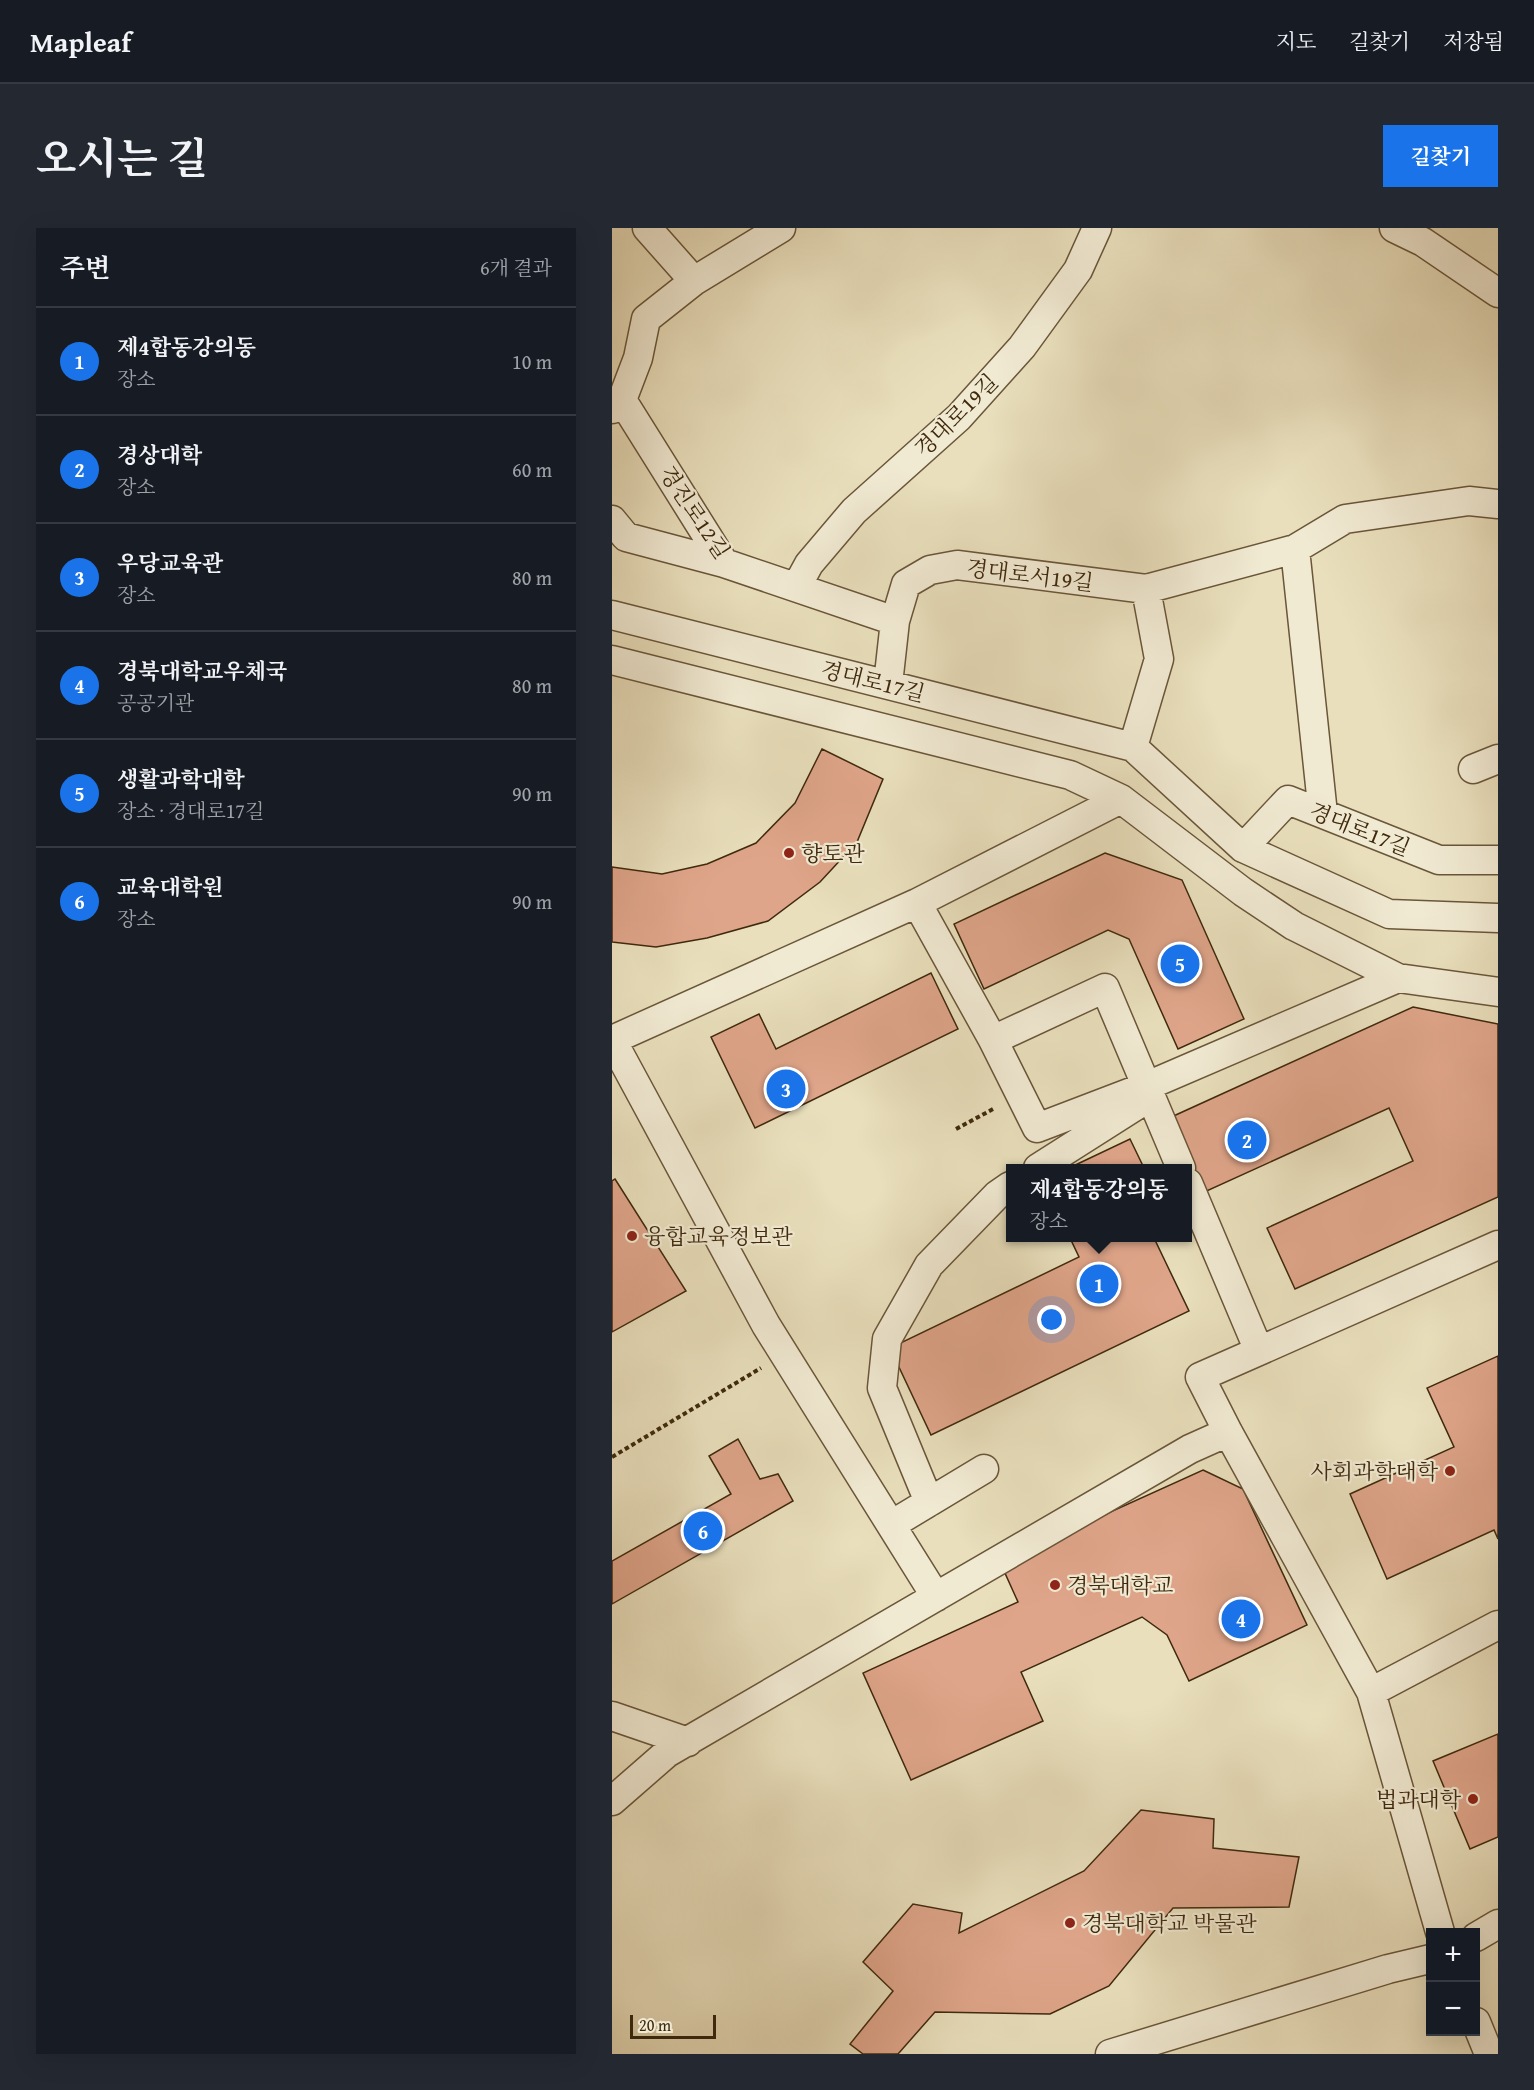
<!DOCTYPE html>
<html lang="ko">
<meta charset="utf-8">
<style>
:root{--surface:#171b24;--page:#242831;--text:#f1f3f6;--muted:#9ea1a6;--line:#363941;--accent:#1a73e8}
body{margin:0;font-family:"Gentium Book Plus","Noto Serif KR",serif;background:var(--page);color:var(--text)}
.controls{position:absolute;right:18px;bottom:18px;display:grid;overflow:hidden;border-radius:0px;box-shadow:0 6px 24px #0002}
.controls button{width:54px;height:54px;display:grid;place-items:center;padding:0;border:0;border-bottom:2px solid var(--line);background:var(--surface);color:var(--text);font:30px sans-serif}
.scale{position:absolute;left:18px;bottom:15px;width:86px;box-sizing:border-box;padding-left:6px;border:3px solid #3f290d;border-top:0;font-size:16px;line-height:21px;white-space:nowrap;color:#3f290d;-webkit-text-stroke:4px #f1ead3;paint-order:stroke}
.you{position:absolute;left:440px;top:1092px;width:21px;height:21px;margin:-15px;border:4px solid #fff;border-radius:50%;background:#1a73e8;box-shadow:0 0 0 9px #1a73e833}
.badge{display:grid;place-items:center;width:39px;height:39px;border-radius:50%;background:var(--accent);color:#fff;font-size:20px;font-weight:700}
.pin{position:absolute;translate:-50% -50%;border:3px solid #fff;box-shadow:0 2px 6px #0006}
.popup{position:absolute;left:394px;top:936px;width:186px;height:78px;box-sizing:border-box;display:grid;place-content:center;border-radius:0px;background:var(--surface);filter:drop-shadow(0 2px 4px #0005);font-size:20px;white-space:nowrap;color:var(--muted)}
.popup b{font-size:22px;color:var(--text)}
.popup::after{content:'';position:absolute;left:50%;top:100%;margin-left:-12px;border:12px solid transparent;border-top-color:var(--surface)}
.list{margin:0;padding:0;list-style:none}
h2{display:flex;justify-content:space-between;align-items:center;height:78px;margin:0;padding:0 24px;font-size:26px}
h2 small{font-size:20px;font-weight:400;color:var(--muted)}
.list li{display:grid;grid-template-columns:39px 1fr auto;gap:18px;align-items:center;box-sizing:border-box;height:108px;padding:0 24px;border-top:2px solid var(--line)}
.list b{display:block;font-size:22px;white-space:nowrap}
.list p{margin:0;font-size:20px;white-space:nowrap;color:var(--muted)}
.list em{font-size:20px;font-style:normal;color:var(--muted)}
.map{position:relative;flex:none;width:886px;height:1826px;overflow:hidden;border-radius:0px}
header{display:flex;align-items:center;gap:36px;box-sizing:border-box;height:84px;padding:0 30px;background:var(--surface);border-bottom:2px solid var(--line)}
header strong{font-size:28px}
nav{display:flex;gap:33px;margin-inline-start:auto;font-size:21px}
.intro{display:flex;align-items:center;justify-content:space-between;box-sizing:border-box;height:144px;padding:0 36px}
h1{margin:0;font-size:42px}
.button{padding:15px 27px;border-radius:0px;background:var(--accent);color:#fff;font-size:21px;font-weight:700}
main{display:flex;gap:36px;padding:0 36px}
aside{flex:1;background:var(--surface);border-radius:0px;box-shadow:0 6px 24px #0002}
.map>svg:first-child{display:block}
.building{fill:#dfa58a;stroke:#3f290d;stroke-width:1.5}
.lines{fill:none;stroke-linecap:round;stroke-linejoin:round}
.minor-casing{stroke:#6a5639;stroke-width:31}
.path{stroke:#3f290d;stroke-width:4;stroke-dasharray:4.5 3;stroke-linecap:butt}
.minor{stroke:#f1ead3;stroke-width:28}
.poi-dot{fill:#8f2418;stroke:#f1ead3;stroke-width:2}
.labels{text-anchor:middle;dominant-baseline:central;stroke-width:4.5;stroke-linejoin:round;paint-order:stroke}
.street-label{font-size:22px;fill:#3f290d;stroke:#f1ead3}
.poi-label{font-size:22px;fill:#3f290d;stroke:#f1ead3;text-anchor:start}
</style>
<header>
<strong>Mapleaf</strong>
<nav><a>지도</a><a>길찾기</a><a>저장됨</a></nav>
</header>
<div class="intro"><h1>오시는 길</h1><a class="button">길찾기</a></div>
<main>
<aside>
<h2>주변<small>6개 결과</small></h2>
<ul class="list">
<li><span class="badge">1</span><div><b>제4합동강의동</b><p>장소</p></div><em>10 m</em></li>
<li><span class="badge">2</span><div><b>경상대학</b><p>장소</p></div><em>60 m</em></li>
<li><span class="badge">3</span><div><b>우당교육관</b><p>장소</p></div><em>80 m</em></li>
<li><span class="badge">4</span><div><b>경북대학교우체국</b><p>공공기관</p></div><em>80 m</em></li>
<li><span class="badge">5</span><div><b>생활과학대학</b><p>장소 · 경대로17길</p></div><em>90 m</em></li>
<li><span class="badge">6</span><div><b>교육대학원</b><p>장소</p></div><em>90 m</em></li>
</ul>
</aside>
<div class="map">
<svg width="886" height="1826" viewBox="0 0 886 1826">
<rect width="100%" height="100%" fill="#e9dfbc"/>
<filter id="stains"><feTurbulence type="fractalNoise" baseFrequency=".00333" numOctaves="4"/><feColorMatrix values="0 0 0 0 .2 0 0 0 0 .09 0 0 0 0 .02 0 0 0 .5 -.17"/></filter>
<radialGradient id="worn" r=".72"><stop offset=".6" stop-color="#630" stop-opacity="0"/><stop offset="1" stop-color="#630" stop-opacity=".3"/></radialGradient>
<path class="building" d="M210 521 271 551 245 614 208 654 156 693 95 710 44 719 0 714V639L50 646 95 636 144 615 183 575Z
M493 625 570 652 632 791 566 821 517 711 496 702 372 761 342 696Z
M319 745 346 801 143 900 99 809 147 786 164 821Z
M801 779 886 796V969L683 1061 655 1000 801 933 777 880 588 966 555 891Z
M518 911 532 940H457Z
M3 951 74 1063 0 1104V953Z
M458 1010H542L577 1083 319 1207 278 1120 467 1029Z
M886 1128V1311L882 1302 775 1351 738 1266 842 1219 815 1160Z
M126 1211 148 1251 166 1246 181 1273 0 1376V1333L119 1266 97 1228Z
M591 1242 631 1261 695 1397 577 1453 555 1407 530 1389 409 1444 431 1493 299 1552 251 1445 406 1374 388 1334Z
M886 1506V1609L858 1621 821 1533Z
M529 1582 602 1591 601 1620 687 1629 677 1679 561 1680 497 1758 438 1786 323 1784 286 1826H251L238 1816 281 1763 251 1734 301 1676 350 1685 347 1705 472 1643Z"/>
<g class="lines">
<defs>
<path id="minor" d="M782 0 811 14 886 65
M82 53 169 0
M10 172 112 335 283 393 294 356 318 342 345 337 534 361 683 321 733 291 857 273 886 276
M0 181 10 172 26 130 34 91 82 53 35 0
M0 292 14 309 112 335
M683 321 711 586
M185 358 197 336 242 283 347 189 410 119 466 42 485 0
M0 387 521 519 631 620 777 686 886 690
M0 432 458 547 509 571 631 664 682 698 786 750 886 764
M276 456 283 393
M521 519 547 431 534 361
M861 541 886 531
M631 620 676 572 827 632H886
M305 675 381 812 425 900 535 858 786 750
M381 812 493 760 569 940
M426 940 533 872
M576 955 647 1123 588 1149 616 1204 759 1464 828 1704
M647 1123 886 1017
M317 1274 270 1160 275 1111 317 1037 385 967 398 958
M279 1297 372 1241
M324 1369 154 1097 0 812 305 675 509 571
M759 1464 886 1397
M0 1488 76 1514
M0 1573 55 1525 578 1221 616 1204
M864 1709 886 1696
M864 1794 877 1826
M498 1826 776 1741 818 1731"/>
</defs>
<use href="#minor" class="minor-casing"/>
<path class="path" d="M344 901 383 880
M0 1229 149 1140"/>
<use href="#minor" class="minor"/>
</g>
<g class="poi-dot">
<circle cx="177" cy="625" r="6"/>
<circle cx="20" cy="1008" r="6"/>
<circle cx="838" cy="1243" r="6"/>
<circle cx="443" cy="1357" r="6"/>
<circle cx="861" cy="1571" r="6"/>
<circle cx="458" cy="1695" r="6"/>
</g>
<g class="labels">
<g class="street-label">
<text transform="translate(344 187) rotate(-45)">경대로19길</text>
<text transform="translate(83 284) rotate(56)">경진로12길</text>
<text transform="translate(418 347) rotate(7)">경대로서19길</text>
<text transform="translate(261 453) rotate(14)">경대로17길</text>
<text transform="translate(748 601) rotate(22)">경대로17길</text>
</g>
<g class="poi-label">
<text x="189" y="625">향토관</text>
<text x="32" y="1008">융합교육정보관</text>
<text x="826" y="1243" text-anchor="end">사회과학대학</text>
<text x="455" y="1357">경북대학교</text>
<text x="849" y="1571" text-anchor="end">법과대학</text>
<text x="470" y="1695">경북대학교 박물관</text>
</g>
</g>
<rect width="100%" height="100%" filter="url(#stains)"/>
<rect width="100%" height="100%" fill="url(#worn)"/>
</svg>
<div class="controls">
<button>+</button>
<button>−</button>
</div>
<div class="scale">20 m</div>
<div class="you"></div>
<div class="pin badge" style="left:487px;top:1056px">1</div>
<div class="popup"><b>제4합동강의동</b>장소</div>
<div class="pin badge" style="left:635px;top:912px">2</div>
<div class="pin badge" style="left:174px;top:861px">3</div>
<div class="pin badge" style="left:629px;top:1391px">4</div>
<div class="pin badge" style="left:568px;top:736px">5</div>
<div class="pin badge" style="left:91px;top:1303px">6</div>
</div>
</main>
